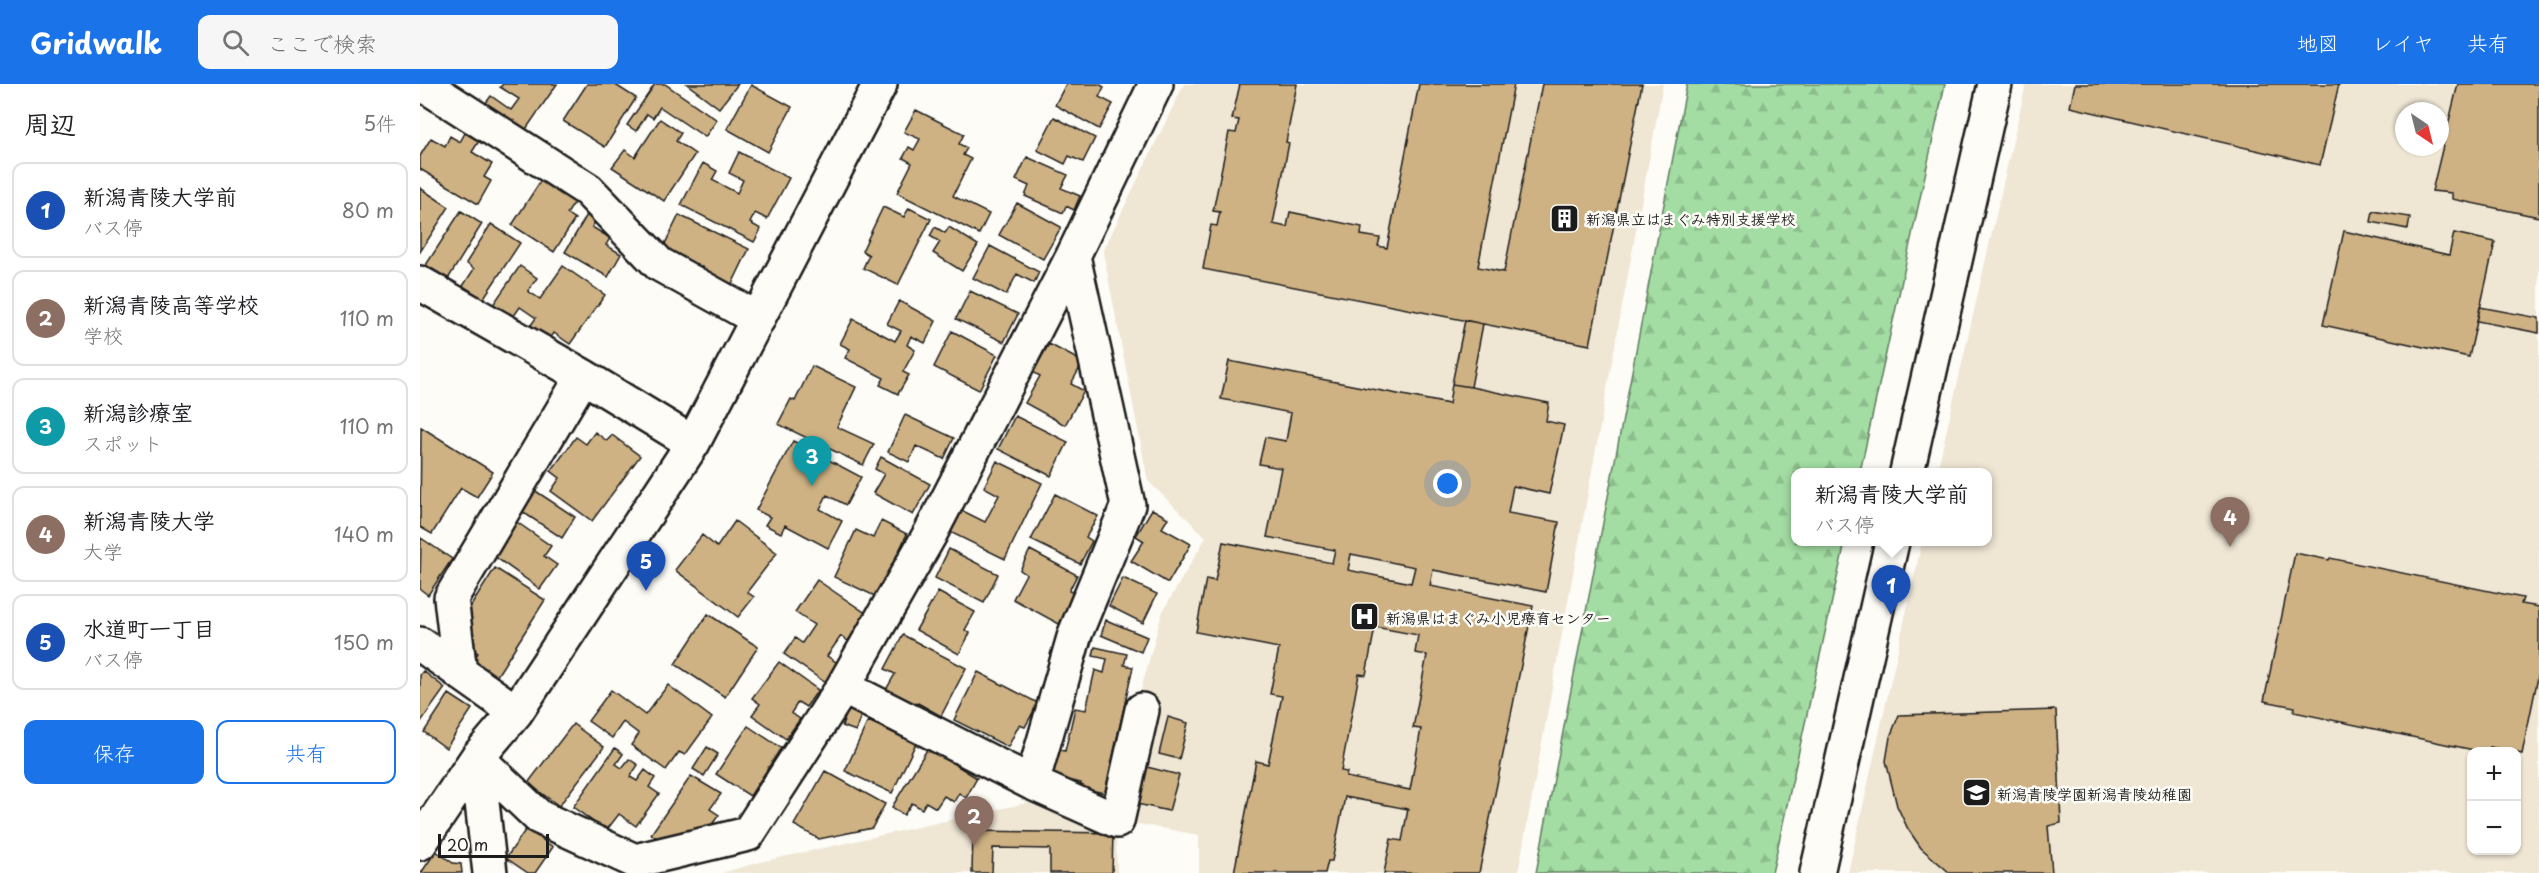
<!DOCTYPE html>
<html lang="ja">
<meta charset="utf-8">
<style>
:root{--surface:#fff;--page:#f6f6f6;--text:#202124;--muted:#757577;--line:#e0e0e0;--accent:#1a73e8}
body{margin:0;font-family:"Playpen Sans","Klee One",sans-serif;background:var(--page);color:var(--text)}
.controls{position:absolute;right:18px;bottom:18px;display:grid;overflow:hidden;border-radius:12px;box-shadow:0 2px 4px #0004}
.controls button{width:54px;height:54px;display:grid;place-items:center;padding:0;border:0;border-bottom:2px solid var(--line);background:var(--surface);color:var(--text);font:30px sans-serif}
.compass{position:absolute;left:1975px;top:18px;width:54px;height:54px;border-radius:50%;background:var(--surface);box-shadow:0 2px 4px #0004;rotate:145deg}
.scale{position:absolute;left:18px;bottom:15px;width:111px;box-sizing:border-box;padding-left:6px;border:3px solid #1c1c1c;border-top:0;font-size:16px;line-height:21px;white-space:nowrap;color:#1c1c1c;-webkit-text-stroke:4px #fdfcf7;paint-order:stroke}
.you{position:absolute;left:1028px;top:400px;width:21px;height:21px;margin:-15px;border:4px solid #fff;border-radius:50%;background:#1a73e8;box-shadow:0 0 0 9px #1a73e833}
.badge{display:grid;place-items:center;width:39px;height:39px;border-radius:50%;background:var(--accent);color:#fff;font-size:20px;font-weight:700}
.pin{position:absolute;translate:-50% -50px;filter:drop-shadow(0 2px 3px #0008)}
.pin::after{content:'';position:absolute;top:32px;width:21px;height:18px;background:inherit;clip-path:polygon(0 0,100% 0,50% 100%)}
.popup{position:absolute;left:1371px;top:384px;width:201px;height:78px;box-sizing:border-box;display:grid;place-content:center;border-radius:12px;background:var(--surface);filter:drop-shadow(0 2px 4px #0005);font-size:20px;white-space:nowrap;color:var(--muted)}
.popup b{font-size:22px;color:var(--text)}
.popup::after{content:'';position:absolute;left:50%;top:100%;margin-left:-12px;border:12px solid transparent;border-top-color:var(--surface)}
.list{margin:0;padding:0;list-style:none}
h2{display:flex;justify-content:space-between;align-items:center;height:78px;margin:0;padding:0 24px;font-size:26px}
h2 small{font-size:20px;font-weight:400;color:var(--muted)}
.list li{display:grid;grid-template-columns:39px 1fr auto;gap:18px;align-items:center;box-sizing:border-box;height:96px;margin:0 12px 12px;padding:0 12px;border:2px solid var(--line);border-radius:12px}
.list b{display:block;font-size:22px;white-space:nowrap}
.list p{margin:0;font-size:20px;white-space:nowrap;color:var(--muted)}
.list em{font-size:20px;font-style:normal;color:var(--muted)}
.actions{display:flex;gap:12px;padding:18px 24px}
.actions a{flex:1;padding:14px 0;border:2px solid var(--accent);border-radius:12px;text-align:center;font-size:21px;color:var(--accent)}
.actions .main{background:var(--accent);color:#fff}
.icon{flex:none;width:33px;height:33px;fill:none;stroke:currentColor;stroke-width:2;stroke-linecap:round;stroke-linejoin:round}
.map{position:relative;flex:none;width:2119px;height:789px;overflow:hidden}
header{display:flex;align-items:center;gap:36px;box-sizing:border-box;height:84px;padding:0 30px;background:var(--accent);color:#fff}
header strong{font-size:28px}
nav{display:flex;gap:33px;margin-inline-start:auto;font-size:21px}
.search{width:420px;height:54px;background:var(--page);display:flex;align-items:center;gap:15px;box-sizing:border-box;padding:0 21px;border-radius:12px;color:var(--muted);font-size:22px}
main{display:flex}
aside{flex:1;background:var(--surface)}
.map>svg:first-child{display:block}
.built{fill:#efe6d4;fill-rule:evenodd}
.forest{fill:url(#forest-firs);stroke:#607c60;stroke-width:1.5}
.building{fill:#cfb284;stroke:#1c1c1c;stroke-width:1.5;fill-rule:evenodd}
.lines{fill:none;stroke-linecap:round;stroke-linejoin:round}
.minor-casing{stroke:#1c1c1c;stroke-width:38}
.minor{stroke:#fdfcf7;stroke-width:33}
.labels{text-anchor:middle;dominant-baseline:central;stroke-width:5;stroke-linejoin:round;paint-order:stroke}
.poi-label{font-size:15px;font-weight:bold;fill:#1c1c1c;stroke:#fdfcf7;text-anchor:start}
</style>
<header>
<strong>Gridwalk</strong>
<div class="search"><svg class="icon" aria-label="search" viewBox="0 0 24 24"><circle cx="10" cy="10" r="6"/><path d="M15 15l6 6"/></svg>ここで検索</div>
<nav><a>地図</a><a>レイヤ</a><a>共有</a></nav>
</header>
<main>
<aside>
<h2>周辺<small>5件</small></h2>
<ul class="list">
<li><span class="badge" style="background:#1a4fb4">1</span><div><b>新潟青陵大学前</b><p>バス停</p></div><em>80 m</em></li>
<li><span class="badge" style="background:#8d6e63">2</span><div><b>新潟青陵高等学校</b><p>学校</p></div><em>110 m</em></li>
<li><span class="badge" style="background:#0f9aa8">3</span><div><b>新潟診療室</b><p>スポット</p></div><em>110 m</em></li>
<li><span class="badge" style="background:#8d6e63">4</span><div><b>新潟青陵大学</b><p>大学</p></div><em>140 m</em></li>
<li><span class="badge" style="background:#1a4fb4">5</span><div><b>水道町一丁目</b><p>バス停</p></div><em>150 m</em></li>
</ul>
<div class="actions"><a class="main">保存</a><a>共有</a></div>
</aside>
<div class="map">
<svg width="2119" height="789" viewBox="0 0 2119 789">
<defs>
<pattern id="forest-firs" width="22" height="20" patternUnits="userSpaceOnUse" patternTransform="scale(1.5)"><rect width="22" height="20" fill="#a3dda3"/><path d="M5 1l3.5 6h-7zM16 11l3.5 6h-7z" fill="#8cbd8c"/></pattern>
</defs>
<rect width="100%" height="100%" fill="#fdfcf7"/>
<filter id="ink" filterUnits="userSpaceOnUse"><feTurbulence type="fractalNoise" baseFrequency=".0167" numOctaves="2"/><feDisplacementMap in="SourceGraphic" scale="12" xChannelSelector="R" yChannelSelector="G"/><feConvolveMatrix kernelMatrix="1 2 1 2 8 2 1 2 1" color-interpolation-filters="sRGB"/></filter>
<g filter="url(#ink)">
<path class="built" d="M764 0H1243L1098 789H779V751L707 738 718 617 742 529 786 453 728 397 683 167Z
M1606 0H2119V789H1428L1502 458H1567V388H1517ZM1984 27H2020V63H1984ZM2052 668H2096V766H2052Z
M611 718 696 746 697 789H302L336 779Z"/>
<path class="forest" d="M1267 0H1525L1440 388H1375V458H1425L1352 789H1116Z"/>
<path class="building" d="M83 0H137L102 51 62 24 71 12 91 26 99 15 80 3Z
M167 0H194L216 14 185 63 143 37Z
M235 0H245L297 36 285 53 240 23 233 34 227 30 216 47 207 41Z
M267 0H318L299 24Z
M646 0H679L684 3 679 13 693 20 679 45 635 21Z
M820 0H877L866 58 869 59 853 140 867 143 870 128 942 143 941 151 960 154 958 162 967 164 999 0H1094L1058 183 1084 188 1122 0H1222L1170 261 783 185 791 141 797 142 800 128 793 127 809 48 816 49 819 36 812 35Z
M1655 0H1919L1900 81 1650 23Z
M2038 0H2119V133L2032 115V109L2012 107Z
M331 1 372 23 348 68 307 45Z
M496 26 544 50 539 60 547 64 543 71 551 75 533 112 569 130 559 150 477 109 492 79 483 74 489 63 494 66 500 55 484 48Z
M634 33 675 54 663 78 649 72 645 80 617 66Z
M240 35 261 49 256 57 275 70 244 117 192 83 205 66 215 73Z
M45 49 59 57 52 68 72 80 64 93 71 97 58 120 0 85V72L11 54 25 62 30 52 40 58Z
M319 68 369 94 347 135 335 129 330 139 341 145 334 158 261 121 283 79 297 87 292 96 317 109 323 96 309 89Z
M607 73 648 91 641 104 660 112 654 126 646 122 643 129 605 112 609 102 596 96Z
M125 90 159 111 147 130 155 135 134 168 92 141Z
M0 104 29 123 0 168Z
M597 119 641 143 623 175 579 151Z
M463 123 484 133 489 124 511 135 478 201 443 184 449 171 442 167Z
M41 127 62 140 28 195 6 181Z
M1953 127 1990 133 1988 145 1951 138Z
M168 129 177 135 172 143 190 154 186 161 201 170 188 193 145 168Z
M259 131 329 165 312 200 242 166Z
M71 140 100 159 63 215 43 202 54 185 46 179Z
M515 143 525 149 529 143 558 161 542 187 513 169 520 158 510 152Z
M1924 147 2029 171 2034 149 2075 158 2049 273 1903 241Z
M570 162 619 188 614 199 597 190 586 211 553 194Z
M100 182 117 194 108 207 120 215 143 182 185 211 150 260 134 249 127 259 108 245 116 234 100 223 89 239 70 225Z
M550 207 598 230 584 258 536 235Z
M479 217 516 237 505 259 491 252 487 261 495 266 483 288 489 291 478 310 460 301 464 294 425 274 430 265 420 260 433 235 475 257 481 247 467 240Z
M2060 223 2119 234V249L2057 237Z
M1045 236 1063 240 1051 303 1032 300Z
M532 247 577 271 559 306 514 283Z
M629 260 663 278 651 300 664 307 645 341 605 319 620 292 613 288Z
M809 277 1029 320 1032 300 1051 303 1129 319 1126 337 1144 341 1129 410 1093 402 1088 429 1139 438 1126 508 1013 486 1010 502 1113 522 1059 789H964L971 755 982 757 988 725 925 713 912 777H908L905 789H814L836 677 848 680 862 612 850 610 859 564 776 548 786 495 795 497 803 458 912 479 915 466 847 453 861 384 839 380 845 353 866 357 871 329 801 315ZM931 470 995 483 991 499 928 486ZM955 543 998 551 995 569 1007 571 993 644 1001 645 990 706 926 693 927 688 921 687 939 590 946 591Z
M392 282 436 303 417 343 454 360 443 381 358 340 371 315 375 317Z
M485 331 534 354 524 375 496 362 489 378 468 368Z
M595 332 648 358 631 392 578 365Z
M1 343 73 388 57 413 41 404 12 450 0 443Z
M175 348 187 357 192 351 220 372 172 437 131 407 140 394 131 387 156 353 166 360Z
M373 357 441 393 426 421 407 411 400 425 422 437 408 464 365 441 361 449 345 441 350 433 336 426Z
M461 373 510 400 493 431 453 409 464 390 455 385Z
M577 377 622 399 585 475 530 448 541 426 565 438 579 411 564 403Z
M108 402 155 433 142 454 95 423Z
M635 410 678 432 666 453 672 457 660 480 611 456Z
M732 425 748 434 742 444 771 460 748 499 711 477 724 457 716 452Z
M91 434 131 462 124 472 137 481 120 505 67 467Z
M315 437 357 469 327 508 334 513 318 533 255 486 282 451 297 463Z
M461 437 487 450 457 513 414 493 436 446 453 454Z
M1 454 32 475 8 511 0 505Z
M529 465 578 490 564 519 515 494Z
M610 466 657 491 649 507 655 510 639 540 593 515 606 490 600 486Z
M1875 469 1909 476 1910 474 2103 514 2101 520 2119 523V588L2102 670 2070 663 2069 668H2063L1874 628 1875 623 1844 617Z
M75 484 125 516 75 595 51 580 58 569 50 564 55 558 45 552 52 542 42 536Z
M703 494 737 510 723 539 689 522Z
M397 496 447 530 428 557 421 552 407 572 419 580 406 599 364 570 375 554 382 559 394 541 375 528Z
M518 508 555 528 545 546 550 549 539 570 496 546Z
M288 530 338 563 305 613 255 580Z
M686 536 727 553 721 568 681 551Z
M483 551 546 584 521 632 498 619 493 627 463 611 475 590 465 585Z
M675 563 707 570 704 581 713 583 685 709 660 704 661 699 631 692 637 665 645 667 655 624 666 626 675 586 684 589 687 575 673 572Z
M359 578 398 606 386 623 378 618 371 629 380 635 366 655 332 631 340 620 332 614Z
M3 587 25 604 0 639V591Z
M558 588 618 619 605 643 599 641 588 663 534 636Z
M248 601 292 634 265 671 259 668 246 686 211 661 219 650 203 638 192 654 168 637 191 606 225 631Z
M29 610 52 625 26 664 4 648Z
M428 626 441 631 436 647 422 642Z
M1636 626 1641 739 1628 742 1632 789H1530L1501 764 1488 745 1477 722 1466 677 1470 653 1479 631Z
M748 633 768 639 759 675 739 670Z
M448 637 496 659 472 709 425 687Z
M153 640 184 663 139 722 108 699Z
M328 642 361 664 330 712 296 690Z
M287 663 298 670 284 692 273 685Z
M195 664 203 670 196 680 202 684 209 675 218 681 210 693 217 697 225 686 235 694 229 703 239 710 216 742 199 730 186 747 153 723Z
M508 664 557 694 546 714 539 709 534 718 524 712 516 724 506 718 502 725 492 719 484 731 472 723Z
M727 683 759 691 749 727 717 720Z
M405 687 465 720 452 744 399 755 374 741Z
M271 692 301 710 290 725 299 731 287 747 242 757 231 750Z
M106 745 133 763 115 789H108L86 774Z
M553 747 693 749 692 789H630V765L573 764 572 789H552Z
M16 767 33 779 41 780 42 789H1Z"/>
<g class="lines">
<defs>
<path id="minor" d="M3 0 168 106 239 180 338 235
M0 199 163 292 273 359
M1487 388 1575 0
M0 560 96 628
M40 589 31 514 163 292
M423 603 612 699 655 550 708 421 653 172
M57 674 119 733 215 777 328 750 423 603 510 450 653 172 736 0
M57 674 70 789
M612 699 697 737 722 626
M0 759 57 674 96 628 273 359 460 0
M1397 789 1472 458"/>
</defs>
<use href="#minor" class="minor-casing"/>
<use href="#minor" class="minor"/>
</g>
</g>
<defs>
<symbol id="building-square" viewBox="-11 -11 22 22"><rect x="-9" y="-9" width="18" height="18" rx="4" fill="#1c1c1c" stroke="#fdfcf7"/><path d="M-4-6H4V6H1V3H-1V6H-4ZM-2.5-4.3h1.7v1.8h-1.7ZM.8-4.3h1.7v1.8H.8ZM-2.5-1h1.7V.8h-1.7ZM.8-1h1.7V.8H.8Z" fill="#fff"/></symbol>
<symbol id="hospital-square" viewBox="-11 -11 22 22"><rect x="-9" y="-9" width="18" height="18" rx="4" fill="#1c1c1c" stroke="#fdfcf7"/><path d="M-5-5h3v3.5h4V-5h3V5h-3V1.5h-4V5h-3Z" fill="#fff"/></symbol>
<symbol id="school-square" viewBox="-11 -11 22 22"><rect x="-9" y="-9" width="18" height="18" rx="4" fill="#1c1c1c" stroke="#fdfcf7"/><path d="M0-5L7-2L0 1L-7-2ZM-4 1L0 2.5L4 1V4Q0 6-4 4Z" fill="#fff"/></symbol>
</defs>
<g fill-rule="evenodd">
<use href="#building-square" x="1128" y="118" width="33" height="33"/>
<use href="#hospital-square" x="928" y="516" width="33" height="33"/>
<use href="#school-square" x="1540" y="692" width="33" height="33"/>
</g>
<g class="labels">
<g class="poi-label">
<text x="1166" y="134">新潟県立はまぐみ特別支援学校</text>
<text x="966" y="533">新潟県はまぐみ小児療育センター</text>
<text x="1577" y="709">新潟青陵学園新潟青陵幼稚園</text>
</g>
</g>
</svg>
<div class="controls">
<button>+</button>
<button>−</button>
</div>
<svg class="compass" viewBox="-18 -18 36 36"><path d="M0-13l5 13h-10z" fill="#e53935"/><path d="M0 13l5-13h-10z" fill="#757577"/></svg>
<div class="scale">20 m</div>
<div class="you"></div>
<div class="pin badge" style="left:1471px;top:531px;background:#1a4fb4">1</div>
<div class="popup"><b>新潟青陵大学前</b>バス停</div>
<div class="pin badge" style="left:554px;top:762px;background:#8d6e63">2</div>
<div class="pin badge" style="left:392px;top:402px;background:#0f9aa8">3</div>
<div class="pin badge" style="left:1810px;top:463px;background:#8d6e63">4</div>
<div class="pin badge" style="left:226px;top:507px;background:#1a4fb4">5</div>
</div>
</main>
